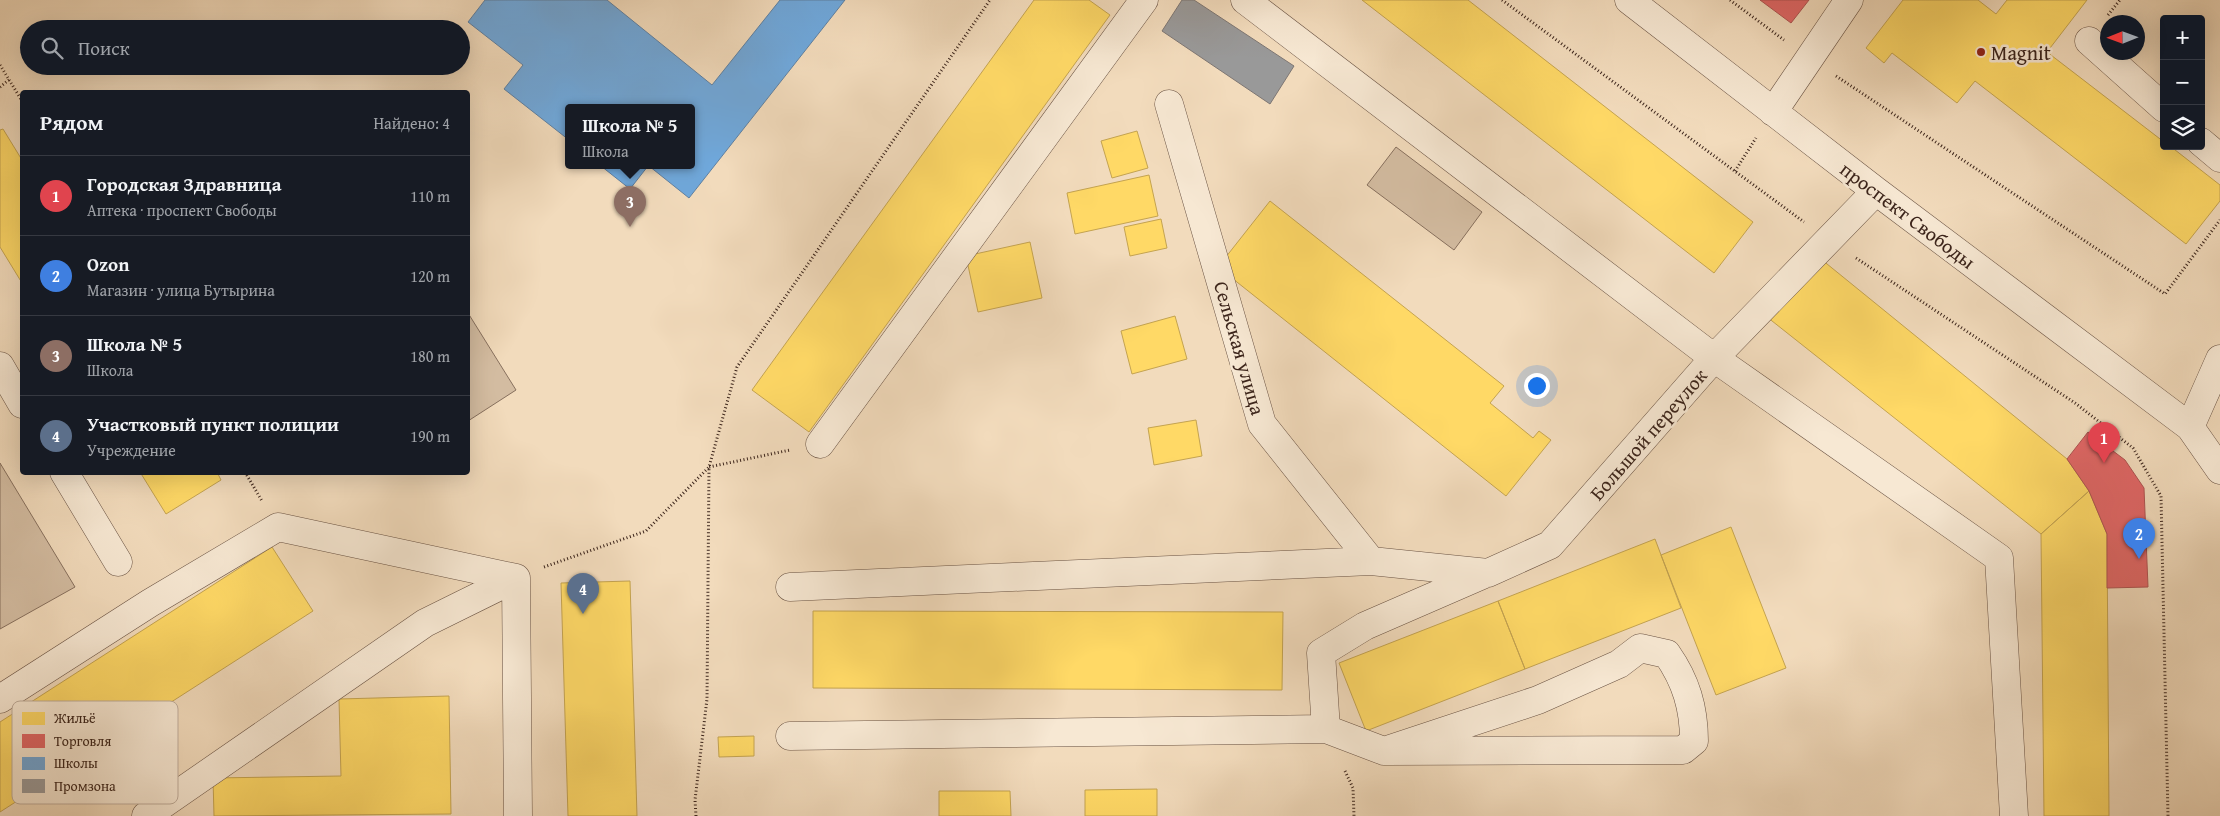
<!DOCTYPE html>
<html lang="ru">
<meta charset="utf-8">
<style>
:root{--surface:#171b24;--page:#20242c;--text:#f1f3f6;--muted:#9ea1a6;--line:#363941;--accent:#c59692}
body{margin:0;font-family:"Gentium Book Plus",serif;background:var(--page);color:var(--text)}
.controls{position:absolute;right:15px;top:15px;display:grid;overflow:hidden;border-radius:5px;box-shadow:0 5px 20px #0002}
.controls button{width:45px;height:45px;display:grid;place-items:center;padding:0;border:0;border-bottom:1px solid var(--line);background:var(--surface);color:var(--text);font:25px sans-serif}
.compass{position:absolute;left:2100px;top:15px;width:45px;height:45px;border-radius:50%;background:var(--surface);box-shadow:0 5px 20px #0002;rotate:269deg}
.you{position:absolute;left:1536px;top:385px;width:18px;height:18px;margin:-12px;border:4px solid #fff;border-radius:50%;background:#1a73e8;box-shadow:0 0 0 8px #1a73e833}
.badge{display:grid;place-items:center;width:32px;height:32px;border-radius:50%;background:var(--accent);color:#fff;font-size:16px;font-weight:700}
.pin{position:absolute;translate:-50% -41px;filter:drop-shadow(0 1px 2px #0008)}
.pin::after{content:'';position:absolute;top:26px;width:18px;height:15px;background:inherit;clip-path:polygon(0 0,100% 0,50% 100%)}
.popup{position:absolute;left:565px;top:104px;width:130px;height:65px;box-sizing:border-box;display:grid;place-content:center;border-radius:5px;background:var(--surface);filter:drop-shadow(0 1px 4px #0005);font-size:16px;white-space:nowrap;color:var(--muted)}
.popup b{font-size:19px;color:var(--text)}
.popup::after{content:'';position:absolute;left:50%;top:100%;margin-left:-10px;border:10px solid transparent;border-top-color:var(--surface)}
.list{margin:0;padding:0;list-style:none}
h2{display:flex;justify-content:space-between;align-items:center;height:65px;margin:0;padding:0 20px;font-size:21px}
h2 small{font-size:16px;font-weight:400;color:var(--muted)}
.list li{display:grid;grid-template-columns:32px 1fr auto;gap:15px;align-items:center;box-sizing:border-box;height:80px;padding:0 20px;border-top:1px solid var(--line)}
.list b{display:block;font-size:19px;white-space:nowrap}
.list p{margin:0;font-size:16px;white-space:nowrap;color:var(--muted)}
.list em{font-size:16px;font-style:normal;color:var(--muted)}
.icon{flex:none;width:28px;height:28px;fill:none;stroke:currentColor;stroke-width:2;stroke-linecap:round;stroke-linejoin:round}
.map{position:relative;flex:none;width:2220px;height:816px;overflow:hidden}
.search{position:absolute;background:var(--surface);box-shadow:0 5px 20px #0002;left:20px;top:20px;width:450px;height:55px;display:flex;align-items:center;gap:12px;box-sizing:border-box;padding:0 18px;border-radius:28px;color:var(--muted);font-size:19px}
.panel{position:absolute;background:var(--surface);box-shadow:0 5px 20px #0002;left:20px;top:90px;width:450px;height:385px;border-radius:5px}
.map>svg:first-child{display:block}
.green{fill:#d3bca1;stroke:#87705e}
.homes{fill:#ffd966;stroke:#c4a350}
.shops{fill:#e06666;stroke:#ae5250}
.schools{fill:#6fa8dc;stroke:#5f80a2}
.industry{fill:#999;stroke:#7d7673}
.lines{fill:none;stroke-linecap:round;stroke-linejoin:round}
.minor-casing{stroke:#695243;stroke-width:29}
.path{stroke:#3b241b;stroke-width:3;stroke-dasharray:1 2.5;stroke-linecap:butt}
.minor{stroke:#f7e8d3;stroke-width:28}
.poi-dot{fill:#8f2418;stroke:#f7e8d3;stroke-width:2}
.labels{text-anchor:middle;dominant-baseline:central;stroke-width:5;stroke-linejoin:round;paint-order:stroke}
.poi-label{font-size:20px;fill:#3b241b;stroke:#f7e8d3;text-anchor:start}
.street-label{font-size:20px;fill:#3b241b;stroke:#f7e8d3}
.key{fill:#f7e8d3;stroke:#bfad9c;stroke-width:1}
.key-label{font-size:14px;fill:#3b241b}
</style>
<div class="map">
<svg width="2220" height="816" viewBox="0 0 2220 816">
<rect width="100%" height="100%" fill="#f2dbbc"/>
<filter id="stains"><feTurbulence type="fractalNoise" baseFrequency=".004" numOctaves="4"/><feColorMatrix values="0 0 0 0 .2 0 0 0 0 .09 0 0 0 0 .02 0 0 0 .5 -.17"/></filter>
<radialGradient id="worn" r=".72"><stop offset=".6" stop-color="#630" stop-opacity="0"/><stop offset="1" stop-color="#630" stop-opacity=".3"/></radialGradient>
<path class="green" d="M1396 147 1482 212 1454 250 1367 185Z
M468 313 516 390 468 421Z
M0 463 75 587 0 629Z"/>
<path class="homes" d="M1034 0H1089L1110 15 809 432 752 390Z
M1362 0H1468L1753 222 1714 273Z
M1903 0H1978L1996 14 2007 0H2087L2047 52 2164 142V146H2170L2220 185V201L2186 244 1975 81 1957 103 1892 53 1884 63 1866 48Z
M3 129 22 160V283L0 247V130Z
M1137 131 1148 168 1112 178 1101 141Z
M1149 175 1158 216 1075 234 1067 193Z
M1270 201 1504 386 1490 403 1533 438 1539 431 1551 440 1506 496 1218 267Z
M1161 219 1167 248 1130 256 1124 227Z
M1030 242 1042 298 978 312 966 256Z
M1816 255 2067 459 2089 491 2041 534 1767 317Z
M1175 316 1187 359 1132 374 1121 331Z
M1196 420 1202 456 1154 465 1148 428Z
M140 472H217L221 480 166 514Z
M2089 491 2107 534 2109 816H2044L2041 534Z
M1731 527 1786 668 1716 695 1661 555Z
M1655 539 1681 608 1525 669 1498 601Z
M272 547 313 611 0 812V722Z
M630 581 637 816H568L561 583Z
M1498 601 1525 669 1366 731 1339 663Z
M813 611 1283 612 1282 690 813 688Z
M449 696 451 814 214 816 213 778 341 776 339 699Z
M754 736V756L719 757 718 737Z
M1157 789V816H1085V790Z
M939 791H1010L1011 816H939Z"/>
<path class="shops" d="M1760 0H1809L1791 23Z
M2088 432 2125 460 2144 488 2148 587 2107 588V534L2089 491 2067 459Z"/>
<path class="schools" d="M485 0H607L712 85 780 0H845L689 198 649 166H691V108H569V140L504 89 523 65 468 22Z
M601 166H648L630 189Z"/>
<path class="industry" d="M1182 0H1194L1294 66 1270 104 1162 31Z"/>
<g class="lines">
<defs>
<path id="minor" d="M1245 0 1714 358 1999 558 2014 816
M1629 0 1876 191 2190 427 2220 470
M2089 41 2164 108
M1169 104 1262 424 1371 561
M1773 112 1849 0
M2201 142 2220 158
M0 366 22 404
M2190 427 2220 359
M820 444 1144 0
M64 472 118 562
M790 587 1371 561 1488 573 1550 545 1714 358 1876 191
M0 699 150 603 278 527 516 578 518 816
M1326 729 1384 751 1683 750 1694 741C1694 708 1686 681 1667 654L1640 648 1619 664 1538 700 1384 751
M790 736 1326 729 1321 653 1365 626 1487 573
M146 816 425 623 516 578"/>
</defs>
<use href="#minor" class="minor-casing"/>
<path class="path" d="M1502 0 1804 222
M1730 0 1784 40
M2108 15 2120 0
M0 65 22 101
M1836 76 2165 294 2220 220
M0 87 10 79
M1735 171 1756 138
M1856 258 2075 403 2133 448 2161 496 2168 816
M245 472 262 501
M544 567 646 531 709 467 737 367 990 0
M1345 771 1353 788 1354 816
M696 816 695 800 707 699 709 467 790 450"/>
<use href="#minor" class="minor"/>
</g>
<circle class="poi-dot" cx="1981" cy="52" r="5"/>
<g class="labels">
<g class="poi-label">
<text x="1991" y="52">Magnit</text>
</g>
<g class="street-label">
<text transform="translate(1908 215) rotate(37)">проспект Свободы</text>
<text transform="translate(1240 348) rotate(74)">Сельская улица</text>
<text transform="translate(1648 434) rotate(-49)">Большой переулок</text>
</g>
</g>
<rect x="12" y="701" width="166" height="103" rx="8" class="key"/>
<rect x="22" y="712" width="23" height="13" fill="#ffd966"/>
<rect x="22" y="734" width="23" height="14" fill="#e06666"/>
<rect x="22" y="757" width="23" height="13" fill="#6fa8dc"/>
<rect x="22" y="779" width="23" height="14" fill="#999"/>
<g class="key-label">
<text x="54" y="723">Жильё</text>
<text x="54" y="746">Торговля</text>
<text x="54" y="768">Школы</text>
<text x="54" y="791">Промзона</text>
</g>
<rect width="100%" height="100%" filter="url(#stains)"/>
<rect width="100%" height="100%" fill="url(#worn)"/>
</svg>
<div class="controls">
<button>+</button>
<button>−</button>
<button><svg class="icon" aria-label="layers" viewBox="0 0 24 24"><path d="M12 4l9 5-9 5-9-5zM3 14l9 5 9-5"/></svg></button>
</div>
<svg class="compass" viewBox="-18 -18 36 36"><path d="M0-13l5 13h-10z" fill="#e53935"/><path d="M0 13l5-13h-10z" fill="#9ea1a6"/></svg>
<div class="you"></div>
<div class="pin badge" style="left:2104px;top:463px;background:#e0444e">1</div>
<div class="pin badge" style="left:2139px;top:559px;background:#3f7fe0">2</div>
<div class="pin badge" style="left:630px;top:227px;background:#8d6e63">3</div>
<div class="popup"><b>Школа № 5</b>Школа</div>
<div class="pin badge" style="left:583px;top:614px;background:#5c6f8a">4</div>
<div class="search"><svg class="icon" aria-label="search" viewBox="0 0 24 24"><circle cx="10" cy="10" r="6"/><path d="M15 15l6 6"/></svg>Поиск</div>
<section class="panel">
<h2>Рядом<small>Найдено: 4</small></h2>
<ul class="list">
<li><span class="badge" style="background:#e0444e">1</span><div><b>Городская Здравница</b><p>Аптека · проспект Свободы</p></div><em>110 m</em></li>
<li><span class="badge" style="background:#3f7fe0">2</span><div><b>Ozon</b><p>Магазин · улица Бутырина</p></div><em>120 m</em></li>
<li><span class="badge" style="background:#8d6e63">3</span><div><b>Школа № 5</b><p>Школа</p></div><em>180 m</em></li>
<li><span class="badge" style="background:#5c6f8a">4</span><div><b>Участковый пункт полиции</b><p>Учреждение</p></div><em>190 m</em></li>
</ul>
</section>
</div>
